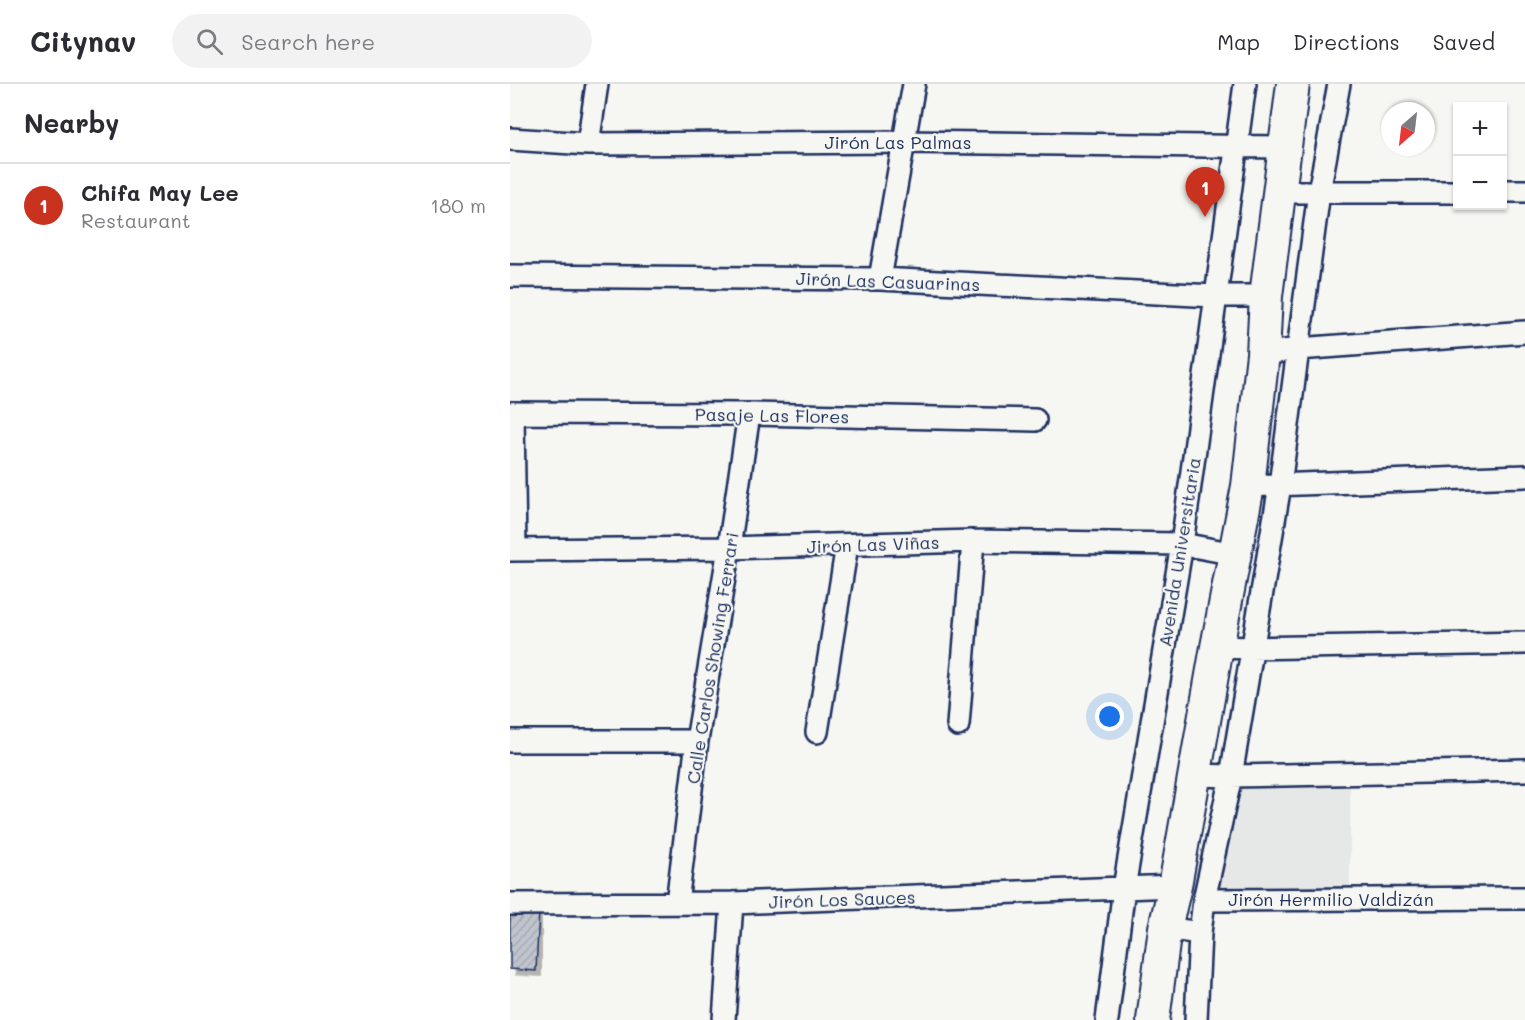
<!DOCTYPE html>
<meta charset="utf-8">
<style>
:root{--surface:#fff;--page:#f2f2f3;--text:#2b2b33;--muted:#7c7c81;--line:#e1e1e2;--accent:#c8321e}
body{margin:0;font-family:Mali,sans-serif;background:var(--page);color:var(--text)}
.controls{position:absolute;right:18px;top:18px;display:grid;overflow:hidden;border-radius:0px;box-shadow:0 2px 4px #0004}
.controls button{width:54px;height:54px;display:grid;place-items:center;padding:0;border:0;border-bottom:2px solid var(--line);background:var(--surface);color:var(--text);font:30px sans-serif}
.compass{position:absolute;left:871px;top:18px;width:54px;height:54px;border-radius:50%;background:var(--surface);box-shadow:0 2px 4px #0004;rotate:208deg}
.you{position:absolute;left:600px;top:633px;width:21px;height:21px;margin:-15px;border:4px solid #fff;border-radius:50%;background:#1a73e8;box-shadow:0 0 0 9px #1a73e833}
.badge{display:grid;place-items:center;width:39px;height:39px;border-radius:50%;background:var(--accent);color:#fff;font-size:20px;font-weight:700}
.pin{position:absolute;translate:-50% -50px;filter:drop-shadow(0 2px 3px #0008)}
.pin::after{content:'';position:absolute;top:32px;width:21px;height:18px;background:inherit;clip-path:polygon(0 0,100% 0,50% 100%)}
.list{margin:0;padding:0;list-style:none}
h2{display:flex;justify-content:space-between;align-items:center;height:78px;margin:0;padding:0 24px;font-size:26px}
h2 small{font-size:20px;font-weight:400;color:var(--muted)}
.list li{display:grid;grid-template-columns:39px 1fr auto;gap:18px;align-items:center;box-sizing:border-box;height:84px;padding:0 24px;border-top:2px solid var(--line)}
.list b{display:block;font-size:22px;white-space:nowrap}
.list p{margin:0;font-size:20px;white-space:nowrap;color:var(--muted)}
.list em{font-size:20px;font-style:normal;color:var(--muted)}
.icon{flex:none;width:33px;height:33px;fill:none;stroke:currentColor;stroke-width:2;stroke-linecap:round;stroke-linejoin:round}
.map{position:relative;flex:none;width:1015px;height:936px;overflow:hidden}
header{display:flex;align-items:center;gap:36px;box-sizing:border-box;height:84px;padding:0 30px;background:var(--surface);border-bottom:2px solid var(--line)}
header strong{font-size:28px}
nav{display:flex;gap:33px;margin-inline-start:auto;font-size:21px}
.search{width:420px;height:54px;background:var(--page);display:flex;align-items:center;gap:15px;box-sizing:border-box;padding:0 21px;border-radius:33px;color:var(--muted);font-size:22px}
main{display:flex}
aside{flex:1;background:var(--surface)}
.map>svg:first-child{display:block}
.built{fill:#e6e7e7}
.building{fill:url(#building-hatch);stroke:#1b2f5e;stroke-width:1.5;filter:url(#shadow)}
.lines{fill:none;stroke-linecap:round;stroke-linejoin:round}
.minor-casing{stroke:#1b2f5e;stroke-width:26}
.highway-casing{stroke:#1b2f5e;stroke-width:36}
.minor{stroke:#f6f6f2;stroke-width:21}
.highway{stroke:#f6f6f2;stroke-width:32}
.labels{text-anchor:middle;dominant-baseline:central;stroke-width:4.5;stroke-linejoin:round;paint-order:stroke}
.street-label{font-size:18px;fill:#1b2f5e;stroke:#f6f6f2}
</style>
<header>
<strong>Citynav</strong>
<div class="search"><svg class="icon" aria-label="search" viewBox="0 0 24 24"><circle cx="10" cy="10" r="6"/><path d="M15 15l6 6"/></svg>Search here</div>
<nav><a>Map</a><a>Directions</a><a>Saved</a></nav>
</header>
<main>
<aside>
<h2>Nearby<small></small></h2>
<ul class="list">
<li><span class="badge">1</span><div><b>Chifa May Lee</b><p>Restaurant</p></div><em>180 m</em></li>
</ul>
</aside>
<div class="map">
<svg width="1015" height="936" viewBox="0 0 1015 936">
<defs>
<pattern id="building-hatch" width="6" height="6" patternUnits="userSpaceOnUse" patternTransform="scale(1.5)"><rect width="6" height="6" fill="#c0c4cd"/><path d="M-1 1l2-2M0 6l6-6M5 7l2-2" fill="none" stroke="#a4a9b2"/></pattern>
<filter id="shadow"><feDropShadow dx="5.5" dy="5.5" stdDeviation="0" flood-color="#0004"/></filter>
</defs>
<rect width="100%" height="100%" fill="#f6f6f2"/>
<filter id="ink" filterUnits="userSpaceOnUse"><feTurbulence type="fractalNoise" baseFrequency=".0167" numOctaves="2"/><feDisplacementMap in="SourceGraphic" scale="12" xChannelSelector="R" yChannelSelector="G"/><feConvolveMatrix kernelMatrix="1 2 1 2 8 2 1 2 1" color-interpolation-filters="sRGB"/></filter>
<g filter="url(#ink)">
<path class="built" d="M840 701V803L705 805 726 702Z"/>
<path class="building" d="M0 827H29L26 887 0 885Z"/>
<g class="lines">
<defs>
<path id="minor" d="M0 55 78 60 392 58 775 63
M78 60 87 0
M992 107H1015
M770 108H948
M0 192 370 195 705 212H756
M370 195 404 0
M753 270 788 265 1015 248
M0 329 239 330 525 336
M3 329 5 466
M738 402 1015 392
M0 466 219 464 463 457 672 460 725 470
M707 563 742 564 1015 559
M448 641 463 457
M307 648 337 461
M0 657H187
M685 691 721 692 1015 686
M694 816 721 692 770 401 809 108 829 0
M167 819 187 657 219 464 239 330
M0 820 222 819 665 802
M655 844 690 849 694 816 1015 814
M214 936 222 819
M597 936 614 804 672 460 735 0
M686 936 690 849"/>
<path id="highway" d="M643 936 655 844 665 802 707 563 738 402 753 270 756 212 783 0"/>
</defs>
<use href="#minor" class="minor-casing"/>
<use href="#highway" class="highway-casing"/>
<use href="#minor" class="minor"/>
<use href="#highway" class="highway"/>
</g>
</g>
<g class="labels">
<g class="street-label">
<text x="388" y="58">Jirón Las Palmas</text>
<text transform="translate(378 197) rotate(2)">Jirón Las Casuarinas</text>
<text transform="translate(262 331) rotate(1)">Pasaje Las Flores</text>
<text transform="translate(363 460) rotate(-2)">Jirón Las Viñas</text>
<text transform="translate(669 468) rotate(-81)">Avenida Universitaria</text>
<text transform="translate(202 574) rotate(-81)">Calle Carlos Showing Ferrari</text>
<text transform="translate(332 815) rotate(-2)">Jirón Los Sauces</text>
<text x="821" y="815">Jirón Hermilio Valdizán</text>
</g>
</g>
</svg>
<div class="controls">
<button>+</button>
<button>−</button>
</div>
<svg class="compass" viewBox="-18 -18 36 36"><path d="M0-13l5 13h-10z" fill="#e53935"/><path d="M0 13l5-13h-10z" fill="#7c7c81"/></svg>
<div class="you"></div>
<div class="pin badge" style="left:695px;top:133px">1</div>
</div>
</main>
